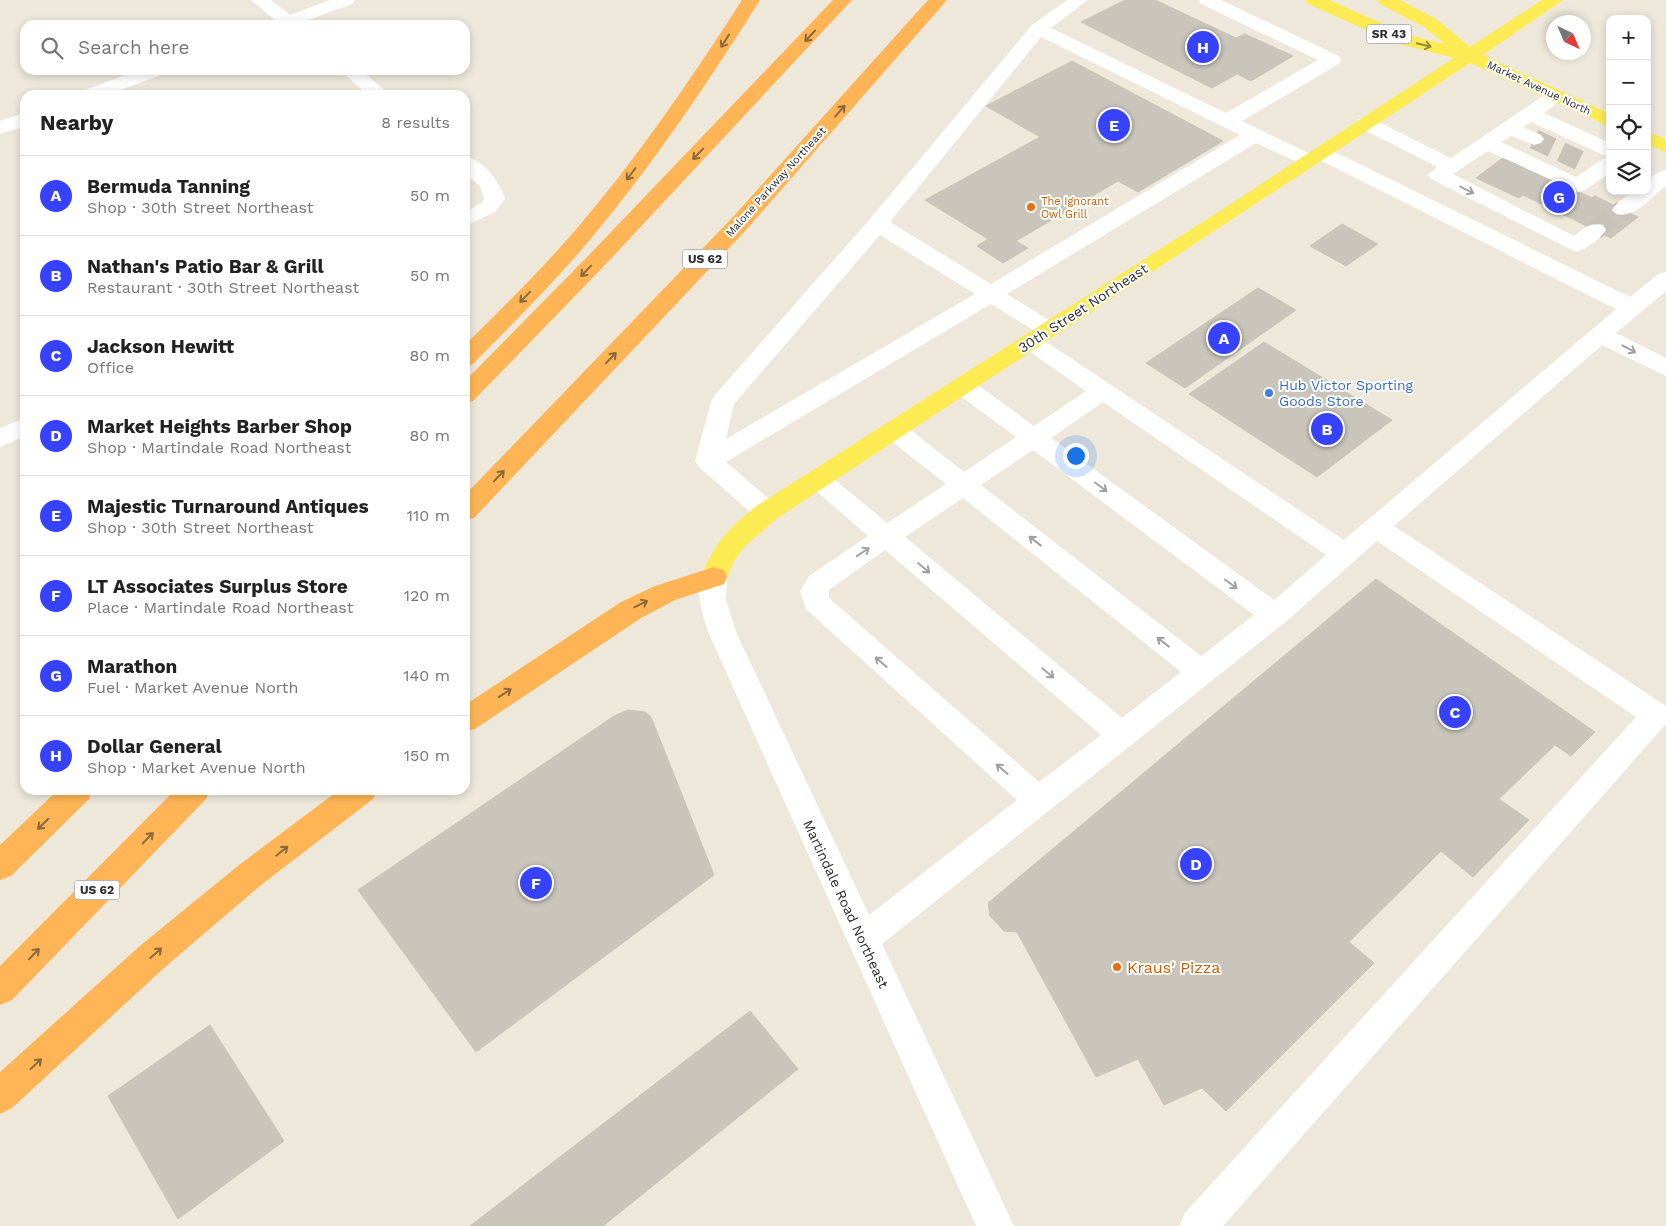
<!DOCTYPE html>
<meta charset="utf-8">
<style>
:root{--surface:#fff;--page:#f2f2f2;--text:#222;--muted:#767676;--line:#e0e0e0;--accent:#3742ff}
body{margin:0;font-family:"Work Sans",sans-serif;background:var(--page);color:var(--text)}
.controls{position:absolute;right:15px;top:15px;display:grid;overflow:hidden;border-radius:10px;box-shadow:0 2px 8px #0003}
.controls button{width:45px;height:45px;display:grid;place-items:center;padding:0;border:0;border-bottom:1px solid var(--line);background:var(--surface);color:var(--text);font:25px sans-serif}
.compass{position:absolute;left:1546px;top:15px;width:45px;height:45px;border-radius:50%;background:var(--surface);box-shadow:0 2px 8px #0003;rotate:136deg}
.you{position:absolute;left:1075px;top:455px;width:18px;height:18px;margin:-12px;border:4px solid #fff;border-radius:50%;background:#1a73e8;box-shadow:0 0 0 8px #1a73e833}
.badge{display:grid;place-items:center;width:32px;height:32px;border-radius:50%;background:var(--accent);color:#fff;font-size:16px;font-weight:700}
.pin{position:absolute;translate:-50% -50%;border:2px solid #fff;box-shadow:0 1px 5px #0006}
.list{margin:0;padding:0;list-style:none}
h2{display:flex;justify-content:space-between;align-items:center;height:65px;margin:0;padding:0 20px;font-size:21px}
h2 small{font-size:16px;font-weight:400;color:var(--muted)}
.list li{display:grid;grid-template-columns:32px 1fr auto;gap:15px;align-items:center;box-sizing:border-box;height:80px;padding:0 20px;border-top:1px solid var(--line)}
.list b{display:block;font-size:19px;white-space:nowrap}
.list p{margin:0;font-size:16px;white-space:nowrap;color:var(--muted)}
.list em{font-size:16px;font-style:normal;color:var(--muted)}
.icon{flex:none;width:28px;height:28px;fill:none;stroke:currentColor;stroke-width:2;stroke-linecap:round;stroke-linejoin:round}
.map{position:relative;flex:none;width:1666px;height:1226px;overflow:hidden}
.search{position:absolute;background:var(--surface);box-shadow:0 2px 8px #0003;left:20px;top:20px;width:450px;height:55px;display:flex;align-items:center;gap:12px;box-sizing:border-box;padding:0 18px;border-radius:15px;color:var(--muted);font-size:19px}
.panel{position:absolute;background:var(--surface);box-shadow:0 2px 8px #0003;left:20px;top:90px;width:450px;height:705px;border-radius:15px}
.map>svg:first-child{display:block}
.building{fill:#c9c5bb;stroke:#c9c5b5}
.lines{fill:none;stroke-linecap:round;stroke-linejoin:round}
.minor-tunnel{stroke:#c7c2b8;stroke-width:20;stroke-dasharray:20 10;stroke-linecap:butt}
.minor{fill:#fff;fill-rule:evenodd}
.major{fill:#fceb52;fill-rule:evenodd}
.highway{fill:#ffb555;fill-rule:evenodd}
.oneway{stroke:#8a693e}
.oneway2{stroke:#948b3e}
.oneway3{stroke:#a0a0a0}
.food-dot{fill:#e8710a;stroke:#fff;stroke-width:2}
.shop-dot{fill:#3f7fe0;stroke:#fff;stroke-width:2}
.labels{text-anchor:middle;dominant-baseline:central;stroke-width:4;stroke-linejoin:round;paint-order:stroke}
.far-street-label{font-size:11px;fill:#2b2b2b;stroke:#fff}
.far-food-label{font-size:11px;fill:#c56008;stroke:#fff;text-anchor:start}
.shield{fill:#fff;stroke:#6b6b6b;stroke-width:1}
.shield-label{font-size:12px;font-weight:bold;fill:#2b2b2b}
.street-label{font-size:14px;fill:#2b2b2b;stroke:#fff}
.shop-label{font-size:14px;fill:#366cbe;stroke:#fff;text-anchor:start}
.near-food-label{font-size:16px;fill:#c56008;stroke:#fff;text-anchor:start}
</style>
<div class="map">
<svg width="1666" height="1226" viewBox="0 0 1666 1226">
<rect width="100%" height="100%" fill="#eee8db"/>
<path class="building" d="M1125 0H1155L1236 38 1245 34 1293 56 1251 81 1237 74 1212 88 1081 22Z
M1072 61 1223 141 1138 192 1118 181 1016 241 1028 248 1003 263 977 246 988 239 925 200 1040 137 986 106Z
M1504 157 1592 198 1595 196 1638 217 1611 238 1523 195 1519 198 1476 178Z
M1342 224 1378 244 1346 266 1310 246Z
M1258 288 1296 310 1185 388 1146 363Z
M1264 342 1392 420 1317 477 1189 394Z
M1376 579 1595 732 1571 756 1555 745 1499 799 1529 820 1473 877 1441 851 1349 942 1374 963 1226 1111 1202 1088 1164 1105 1138 1059 1096 1077 1017 932 1004 931 990 916 988 903Z
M628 710 645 712 651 717 714 875 476 1052 358 890 614 716Z
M750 1011 798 1069 603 1226H470Z
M210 1025 284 1141 178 1219 108 1096Z"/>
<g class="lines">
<path class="minor-tunnel" d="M1534 139 1587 164
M1595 230 1623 210"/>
<path class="minor" d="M251 0H271L290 15 330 0H355L352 4 300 23 301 25H270L275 20Z
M1067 0H1088L1051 28 1226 113 1318 60 1201 4 1198 0H1221L1339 56 1341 60 1339 64 1242 121 1314 156 1312 153 1315 149 1322 147 1329 149 1630 297 1658 274 1666 272V291L1616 333 1666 358V376L1602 345 1394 526 1666 706V724L1223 1226H1179L1185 1213 1636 717 1377 541 1288 620 882 944 1014 1226H976L708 632C702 611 693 590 704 570L714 567 724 570 727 577 726 600 736 632 869 915 1017 800 806 609 800 591 809 576 868 536 809 485 805 479 809 473 818 470 827 473 887 523 946 484 885 436 882 430 885 424 894 421 903 424 964 472 1016 437 955 392 951 386 955 380 963 378 971 380 1034 426 1086 391 1023 347 1019 342 1023 337 1031 334 1039 337 1344 540 1616 309 1316 158 1318 161 1315 165 1308 167 1256 143 1007 294 1057 325 1060 330 1057 335 1049 337 1041 335 991 304 726 462 776 505 780 512 776 519 767 521 758 519 699 467 695 461 711 402 714 396 870 219 1032 25ZM1041 37 1240 135 991 284 890 222ZM880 235 975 294 726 439 734 404ZM1103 402 1326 555 1274 600 1051 438ZM1033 450 1254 615 1201 656 981 485ZM963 498 1181 672 1122 718 905 537ZM885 550 1101 735 1039 782 829 598V590Z
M139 70H166L164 74 107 95H79L82 91Z
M340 70H361L390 95H368Z
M1556 90 1563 92 1566 96 1544 113 1610 143V173L1585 190 1578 192 1488 151 1453 174 1574 236C1584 228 1590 222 1603 225L1606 230C1599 240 1587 249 1576 252L1431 179 1428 175 1437 167 1359 127 1356 123 1359 119H1373L1451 158 1549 92ZM1531 122 1603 155 1610 157 1603 159 1576 177 1501 142 1511 136 1534 145 1541 143 1544 139 1541 135 1523 127Z
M25 113V126L0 134V121Z
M465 156C485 161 499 181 505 199L495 212 465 226V212L481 204 484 199 480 186 465 173Z
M1666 170V186C1652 196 1635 219 1616 214L1612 210C1621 197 1632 191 1647 191V180L1659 172Z
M25 418V436L0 447V428Z"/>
<path class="major" d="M1305 0H1329L1408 35 1445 44 1424 27 1380 4 1377 0H1400L1436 19 1470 47 1542 0H1563L1483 55 1610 114V127L1470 63 776 519 744 547 734 561 724 584 714 587 704 584 701 577C712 546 731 525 758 505L1223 209 1454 58 1396 43 1308 4Z
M1647 132 1666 139V152L1647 145Z"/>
<path class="highway" d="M742 0H760C707 84 652 166 588 242 552 285 512 324 473 364L465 367V345C502 308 539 272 573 233 636 160 690 81 742 0Z
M833 0H852L605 265 473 401 465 403V381L589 255Z
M928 0H947L747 229 474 518 465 520V495L731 219Z
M714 567 724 570 727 577 724 584 675 600 641 618 475 729 465 732V705L621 602 655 586Z
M58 790H93L89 799 11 876 0 880V845Z
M175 790H210L206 799 12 1000 0 1005V966Z
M339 790H377L373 799 261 885 165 967 12 1108 0 1114V1072L141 945 239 865Z"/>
</g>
<defs><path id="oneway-shaft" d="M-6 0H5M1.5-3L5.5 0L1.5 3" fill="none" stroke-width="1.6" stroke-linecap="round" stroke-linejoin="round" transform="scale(1.25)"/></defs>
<g class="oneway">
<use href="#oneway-shaft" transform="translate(810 36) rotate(133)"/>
<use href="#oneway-shaft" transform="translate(725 41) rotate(122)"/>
<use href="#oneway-shaft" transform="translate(840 111) rotate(-49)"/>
<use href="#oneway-shaft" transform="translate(698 154) rotate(134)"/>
<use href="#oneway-shaft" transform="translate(631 174) rotate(127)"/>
<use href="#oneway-shaft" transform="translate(586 271) rotate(134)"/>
<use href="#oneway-shaft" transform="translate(525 297) rotate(134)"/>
<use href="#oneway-shaft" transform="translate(611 358) rotate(-46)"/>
<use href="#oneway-shaft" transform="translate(499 476) rotate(-46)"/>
<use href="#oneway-shaft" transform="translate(641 604) rotate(-27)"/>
<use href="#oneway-shaft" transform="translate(505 693) rotate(-34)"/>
<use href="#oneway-shaft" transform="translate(43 824) rotate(136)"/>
<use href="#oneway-shaft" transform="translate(148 838) rotate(-46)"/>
<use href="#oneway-shaft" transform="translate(282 851) rotate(-39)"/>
<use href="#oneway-shaft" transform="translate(156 953) rotate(-41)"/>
<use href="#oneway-shaft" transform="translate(34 954) rotate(-46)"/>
<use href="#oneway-shaft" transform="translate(36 1064) rotate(-43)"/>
</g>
<use class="oneway2" href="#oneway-shaft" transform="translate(1424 45) rotate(14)"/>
<g class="oneway3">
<use href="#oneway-shaft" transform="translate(1467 190) rotate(27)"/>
<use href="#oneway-shaft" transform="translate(1629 349) rotate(28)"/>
<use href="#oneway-shaft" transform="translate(1101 487) rotate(37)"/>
<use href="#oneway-shaft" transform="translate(1035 541) rotate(-142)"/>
<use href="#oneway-shaft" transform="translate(863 552) rotate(-34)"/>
<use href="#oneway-shaft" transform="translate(924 568) rotate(40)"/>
<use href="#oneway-shaft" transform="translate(1231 584) rotate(37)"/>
<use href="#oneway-shaft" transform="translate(1163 642) rotate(-142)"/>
<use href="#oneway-shaft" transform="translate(881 662) rotate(-139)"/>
<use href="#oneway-shaft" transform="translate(1048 673) rotate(40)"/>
<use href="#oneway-shaft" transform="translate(1002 769) rotate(-139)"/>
</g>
<g class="food-dot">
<circle cx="1031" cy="207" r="5"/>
<circle cx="1117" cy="967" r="5"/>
</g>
<circle class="shop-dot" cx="1269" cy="393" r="5"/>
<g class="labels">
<g class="far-street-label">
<text transform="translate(1539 88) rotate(25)">Market Avenue North</text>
<text transform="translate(776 182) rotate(-48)">Malone Parkway Northeast</text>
</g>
<g class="far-food-label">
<text x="1041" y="201">The Ignorant<tspan x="1041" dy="13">Owl Grill</tspan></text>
</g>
<g class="shield">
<rect x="1366.5" y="24.5" width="45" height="19" rx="4"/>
<rect x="682.5" y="249.5" width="45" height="19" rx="4"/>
<rect x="74.5" y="880.5" width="45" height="19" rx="4"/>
</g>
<g class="shield-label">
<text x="1389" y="34">SR 43</text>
<text x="705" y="259">US 62</text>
<text x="97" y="890">US 62</text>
</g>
<g class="street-label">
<text transform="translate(1083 308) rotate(-33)">30th Street Northeast</text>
<text transform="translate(846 904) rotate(65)">Martindale Road Northeast</text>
</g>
<g class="shop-label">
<text x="1279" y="385">Hub Victor Sporting<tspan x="1279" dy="16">Goods Store</tspan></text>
</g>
<g class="near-food-label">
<text x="1127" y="967">Kraus' Pizza</text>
</g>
</g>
</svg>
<div class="controls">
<button>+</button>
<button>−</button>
<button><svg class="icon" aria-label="locate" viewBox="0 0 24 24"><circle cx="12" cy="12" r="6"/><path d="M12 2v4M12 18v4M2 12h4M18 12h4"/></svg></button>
<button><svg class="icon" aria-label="layers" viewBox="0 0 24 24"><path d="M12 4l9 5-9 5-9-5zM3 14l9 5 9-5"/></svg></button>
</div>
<svg class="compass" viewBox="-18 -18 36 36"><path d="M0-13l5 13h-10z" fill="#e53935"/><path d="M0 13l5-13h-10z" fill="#767676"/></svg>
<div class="you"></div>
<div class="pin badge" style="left:1224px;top:338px">A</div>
<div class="pin badge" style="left:1327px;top:429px">B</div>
<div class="pin badge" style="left:1455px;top:712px">C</div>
<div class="pin badge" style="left:1196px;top:864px">D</div>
<div class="pin badge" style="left:1114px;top:125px">E</div>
<div class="pin badge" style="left:536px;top:883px">F</div>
<div class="pin badge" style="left:1559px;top:197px">G</div>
<div class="pin badge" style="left:1203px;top:47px">H</div>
<div class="search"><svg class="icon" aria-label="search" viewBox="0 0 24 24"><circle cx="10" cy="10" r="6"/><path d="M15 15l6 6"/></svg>Search here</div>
<section class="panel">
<h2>Nearby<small>8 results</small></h2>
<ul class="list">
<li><span class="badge">A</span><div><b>Bermuda Tanning</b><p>Shop · 30th Street Northeast</p></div><em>50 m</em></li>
<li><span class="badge">B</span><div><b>Nathan's Patio Bar &amp; Grill</b><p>Restaurant · 30th Street Northeast</p></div><em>50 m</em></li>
<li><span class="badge">C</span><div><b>Jackson Hewitt</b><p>Office</p></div><em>80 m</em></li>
<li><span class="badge">D</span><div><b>Market Heights Barber Shop</b><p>Shop · Martindale Road Northeast</p></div><em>80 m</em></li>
<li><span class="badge">E</span><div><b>Majestic Turnaround Antiques</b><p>Shop · 30th Street Northeast</p></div><em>110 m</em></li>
<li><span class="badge">F</span><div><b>LT Associates Surplus Store</b><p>Place · Martindale Road Northeast</p></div><em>120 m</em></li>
<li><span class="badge">G</span><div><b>Marathon</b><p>Fuel · Market Avenue North</p></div><em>140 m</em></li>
<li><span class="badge">H</span><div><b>Dollar General</b><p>Shop · Market Avenue North</p></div><em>150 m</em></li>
</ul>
</section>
</div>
